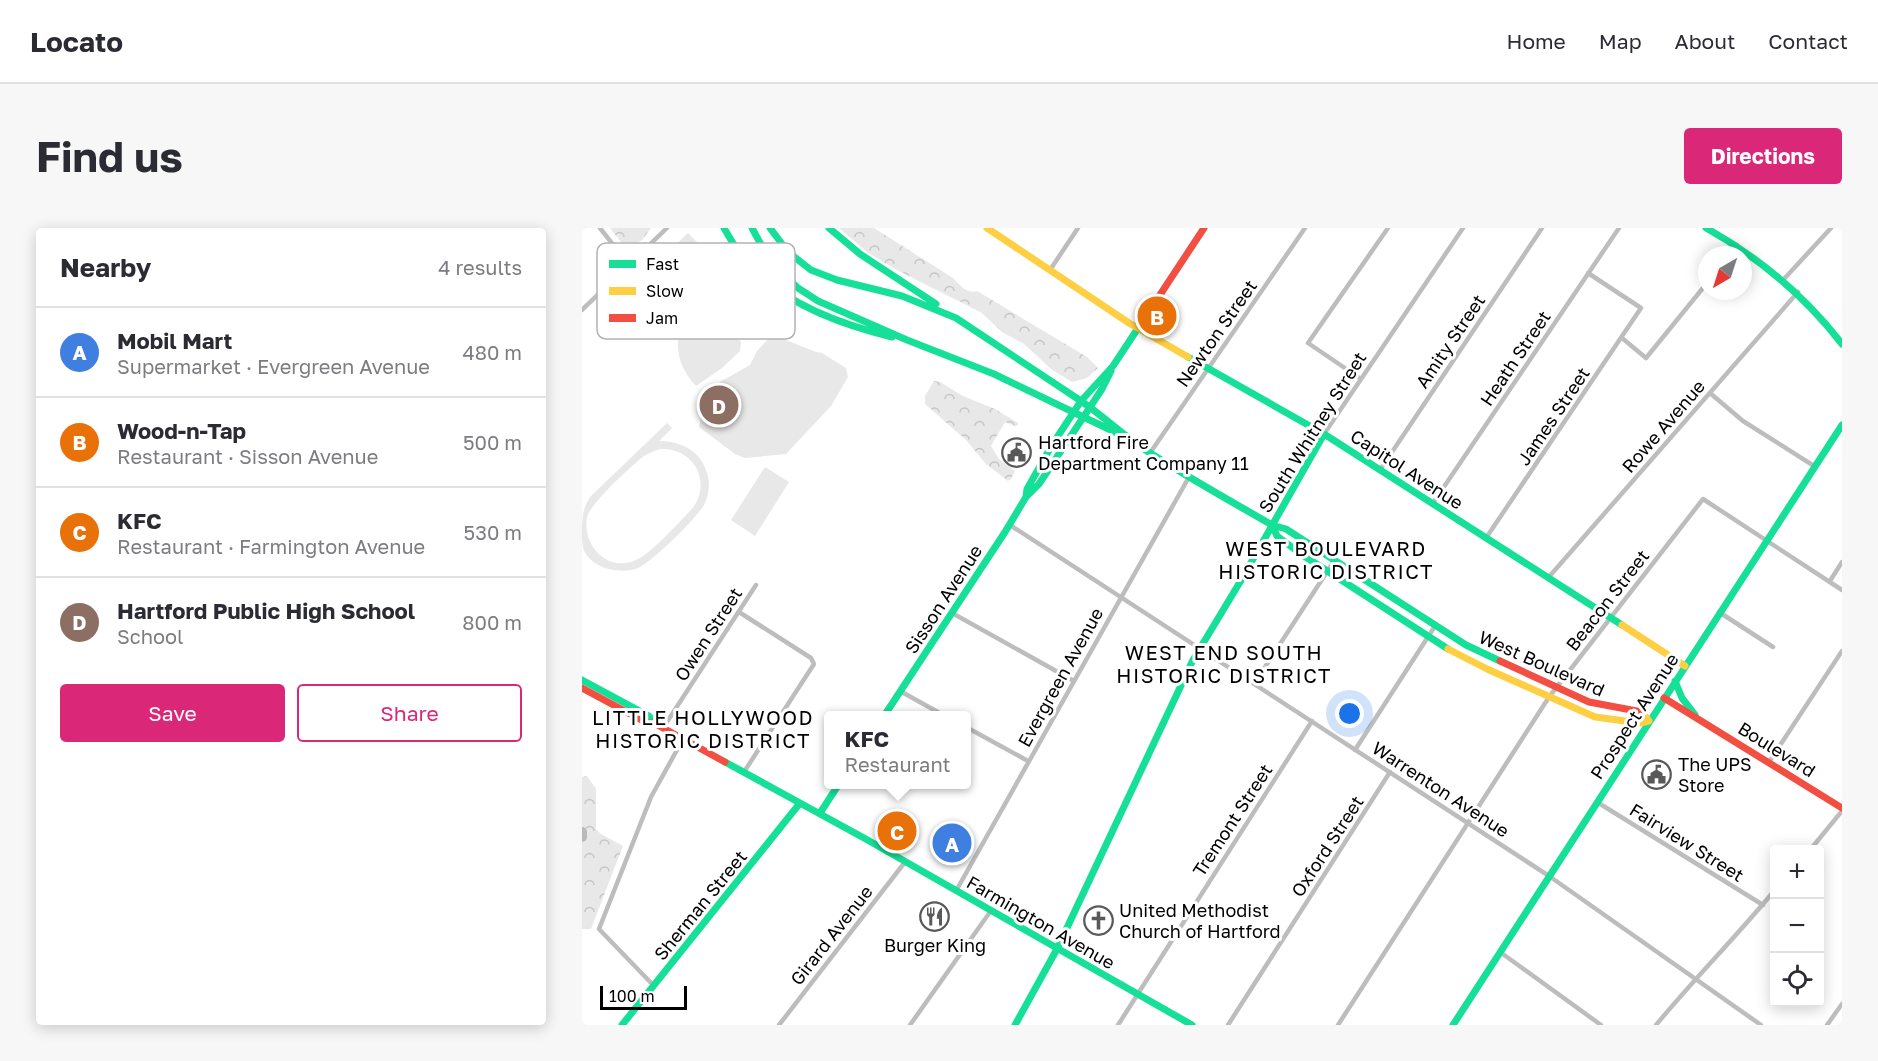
<!DOCTYPE html>
<meta charset="utf-8">
<style>
:root{--surface:#fff;--page:#f7f7f7;--text:#2b2b33;--muted:#7c7c81;--line:#e1e1e2;--accent:#db2777}
body{margin:0;font-family:"Golos Text",sans-serif;background:var(--page);color:var(--text)}
.controls{position:absolute;right:18px;bottom:18px;display:grid;overflow:hidden;border-radius:6px;box-shadow:0 3px 15px #0003}
.controls button{width:54px;height:54px;display:grid;place-items:center;padding:0;border:0;border-bottom:2px solid var(--line);background:var(--surface);color:var(--text);font:30px sans-serif}
.compass{position:absolute;left:1116px;top:18px;width:54px;height:54px;border-radius:50%;background:var(--surface);box-shadow:0 3px 15px #0003;rotate:219deg}
.scale{position:absolute;left:18px;bottom:15px;width:87px;box-sizing:border-box;padding-left:6px;border:3px solid #000;border-top:0;font-size:16px;line-height:21px;white-space:nowrap;color:#000;-webkit-text-stroke:4px #fff;paint-order:stroke}
.you{position:absolute;left:768px;top:486px;width:21px;height:21px;margin:-15px;border:4px solid #fff;border-radius:50%;background:#1a73e8;box-shadow:0 0 0 9px #1a73e833}
.badge{display:grid;place-items:center;width:39px;height:39px;border-radius:50%;background:var(--accent);color:#fff;font-size:20px;font-weight:700}
.pin{position:absolute;translate:-50% -50%;border:3px solid #fff;box-shadow:0 2px 6px #0006}
.popup{position:absolute;left:242px;top:483px;width:147px;height:78px;box-sizing:border-box;display:grid;place-content:center;border-radius:6px;background:var(--surface);filter:drop-shadow(0 2px 4px #0005);font-size:20px;white-space:nowrap;color:var(--muted)}
.popup b{font-size:22px;color:var(--text)}
.popup::after{content:'';position:absolute;left:50%;top:100%;margin-left:-12px;border:12px solid transparent;border-top-color:var(--surface)}
.list{margin:0;padding:0;list-style:none}
h2{display:flex;justify-content:space-between;align-items:center;height:78px;margin:0;padding:0 24px;font-size:26px}
h2 small{font-size:20px;font-weight:400;color:var(--muted)}
.list li{display:grid;grid-template-columns:39px 1fr auto;gap:18px;align-items:center;box-sizing:border-box;height:90px;padding:0 24px;border-top:2px solid var(--line)}
.list b{display:block;font-size:22px;white-space:nowrap}
.list p{margin:0;font-size:20px;white-space:nowrap;color:var(--muted)}
.list em{font-size:20px;font-style:normal;color:var(--muted)}
.actions{display:flex;gap:12px;padding:18px 24px}
.actions a{flex:1;padding:14px 0;border:2px solid var(--accent);border-radius:6px;text-align:center;font-size:21px;color:var(--accent)}
.actions .main{background:var(--accent);color:#fff}
.icon{flex:none;width:33px;height:33px;fill:none;stroke:currentColor;stroke-width:2;stroke-linecap:round;stroke-linejoin:round}
.map{position:relative;flex:none;width:1260px;height:797px;overflow:hidden;border-radius:6px}
header{display:flex;align-items:center;gap:36px;box-sizing:border-box;height:84px;padding:0 30px;background:var(--surface);border-bottom:2px solid var(--line)}
header strong{font-size:28px}
nav{display:flex;gap:33px;margin-inline-start:auto;font-size:21px}
.intro{display:flex;align-items:center;justify-content:space-between;box-sizing:border-box;height:144px;padding:0 36px}
h1{margin:0;font-size:42px}
.button{padding:15px 27px;border-radius:6px;background:var(--accent);color:#fff;font-size:21px;font-weight:700}
main{display:flex;gap:36px;padding:0 36px}
aside{flex:1;background:var(--surface);border-radius:6px;box-shadow:0 3px 15px #0003}
.map>svg:first-child{display:block}
.forest{fill:url(#forest-crowns)}
.garden{fill:#e8e8e8;fill-rule:evenodd}
.lines{fill:none;stroke-linecap:round;stroke-linejoin:round}
.river{stroke:#bababa;stroke-width:10}
.street{stroke:#bdbdbd;stroke-width:4.5}
.fast{stroke:#16e098;stroke-width:7}
.slow{stroke:#ffcf43;stroke-width:7}
.jam{stroke:#f24e42;stroke-width:7}
.labels{text-anchor:middle;dominant-baseline:central;stroke-width:6;stroke-linejoin:round;paint-order:stroke}
.street-label{font-size:18px;fill:#000;stroke:#fff}
.poi-label{font-size:18px;fill:#000;stroke:#fff;text-anchor:start}
.neighbourhood-label{font-size:20px;letter-spacing:1.5px;fill:#000;stroke:#fff}
.key{fill:#fff;stroke:#b2b2b2;stroke-width:1.5}
.key-label{font-size:16px;fill:#000}
</style>
<header>
<strong>Locato</strong>
<nav><a>Home</a><a>Map</a><a>About</a><a>Contact</a></nav>
</header>
<div class="intro"><h1>Find us</h1><a class="button">Directions</a></div>
<main>
<aside>
<h2>Nearby<small>4 results</small></h2>
<ul class="list">
<li><span class="badge" style="background:#3f7fe0">A</span><div><b>Mobil Mart</b><p>Supermarket · Evergreen Avenue</p></div><em>480 m</em></li>
<li><span class="badge" style="background:#e8710a">B</span><div><b>Wood-n-Tap</b><p>Restaurant · Sisson Avenue</p></div><em>500 m</em></li>
<li><span class="badge" style="background:#e8710a">C</span><div><b>KFC</b><p>Restaurant · Farmington Avenue</p></div><em>530 m</em></li>
<li><span class="badge" style="background:#8d6e63">D</span><div><b>Hartford Public High School</b><p>School</p></div><em>800 m</em></li>
</ul>
<div class="actions"><a class="main">Save</a><a>Share</a></div>
</aside>
<div class="map">
<svg width="1260" height="797" viewBox="0 0 1260 797">
<defs>
<pattern id="forest-crowns" width="20" height="18" patternUnits="userSpaceOnUse" patternTransform="scale(1.5)"><rect width="20" height="18" fill="#e8e8e8"/><path d="M2 6a3 3 0 1 1 6 0M12 15a3 3 0 1 1 6 0" fill="none" stroke="#c5c5c5"/></pattern>
</defs>
<rect width="100%" height="100%" fill="#fff"/>
<path class="forest" d="M28 0H69L60 12 47 20 43 19Z
M257 0H292L371 50C378 57 384 66 395 63L505 129 516 140 505 150 490 154 469 141 442 116 420 104 400 85 311 40 285 24Z
M352 153 358 154 381 168 413 181 436 195V197L433 198 423 194 409 218 417 231 433 243 429 251 426 253 404 236 384 212 343 176V168Z
M5 548 14 561V601L19 606 41 618 9 701H0V549Z"/>
<path class="garden" d="M106 5 117 16 94 39 111 57 90 79 60 49Z
M120 73 159 114 158 123 140 140 114 158C88 130 90 97 120 73Z
M194 108 234 124 240 125 264 140 266 149 249 178 204 226 163 230 153 226 117 199 124 170 136 155 168 137 175 123 188 109Z
M85 195 90 200 77 213C98 213 117 222 124 242 129 254 127 267 122 277 114 291 70 334 56 340 37 347 8 340 1 320 0 316 0 311 0 306 0 291 0 280 9 268ZM78 221C113 219 131 256 109 282 95 296 70 325 54 332 26 345 0 318 5 289 9 275 49 238 62 228 67 225 72 223 78 221Z
M183 239 207 254 173 308 149 292Z"/>
<g class="lines">
<path class="river" d="M0 604V609"/>
<path class="street" d="M18 0 47 37
M1147 27 1155 17
M468 42 496 0
M1202 51 1249 0
M0 82 85 0
M1040 110 1064 130 1125 55
M779 151 726 115 806 0
M1128 165 1161 193 1232 238
M742 206 881 0
M568 225 723 0
M798 242 960 0
M851 275 1037 0
M428 297 967 648 1179 797
M904 310 1059 80 1006 45
M966 350 1216 64
M1248 353 1260 334
M157 384 229 430 232 436 162 544
M1137 384 1191 419
M370 385 492 453
M672 456 752 333
M318 463 363 488
M384 499 446 533
M81 500 174 357
M773 522 853 398
M1187 534 1260 423
M1015 574 1181 677
M1228 622 1260 583
M374 663 607 249
M918 724 1019 797
M72 758 17 701 69 569 101 511
M197 797 323 634
M328 797 408 684
M536 797 730 493
M646 797 808 544
M756 797 967 469 1121 271 1260 362
M1074 797C1112 751 1154 709 1192 663
M1245 797 1260 776"/>
<path class="fast" d="M142 0C152 18 163 35 179 49 214 80 265 98 310 109
M170 0 182 22 199 44 216 60 236 73 325 112 412 146 491 184
M188 0 206 24 229 42 255 52 320 68 374 90 499 173
M247 0 278 26 354 76
M1124 0C1178 30 1222 67 1260 116
M606 129 742 206 1040 397
M499 173C521 188 540 206 562 221 603 248 647 272 690 297L704 301 884 417 918 433
M491 184 537 206
M444 269 457 256 520 161 529 143
M690 297 695 308 719 326 866 421
M0 452 67 488 72 495
M1093 453 1100 470 1113 487
M302 488 423 304 444 269 445 261 470 217 499 173 531 138 572 76
M143 534 282 610 610 797
M238 585 257 556
M40 797 218 575
M433 797 475 721 611 432 658 354 742 206
M871 797 1260 197"/>
<path class="slow" d="M405 0 547 95 606 129
M1040 397 1103 438
M866 421 905 441 1013 489 1058 495 1067 493 1060 484"/>
<path class="jam" d="M572 76 622 0
M918 433 1007 474 1060 484
M0 460 65 495H72L143 534
M1082 470 1260 580"/>
</g>
<defs>
<symbol id="civic-ring" viewBox="-11 -11 22 22"><circle r="9.5" fill="#fff" stroke="#595959" stroke-width="1.5"/><path d="M-.6-6.5H3V-4.5H.6V-3L4-1V1h2V6H-6V1h2V-1L-.6-3ZM-1.2 2.5V6h2.4V2.5Z" fill="#595959"/></symbol>
<symbol id="restaurant-ring" viewBox="-11 -11 22 22"><circle r="9.5" fill="#fff" stroke="#595959" stroke-width="1.5"/><path d="M-5-6h1v4h1v-4h1v4h1v-4h1v5L-1.5 .5V6h-2V.5L-5-1ZM5-6V6H3V1.5H1.5Q1.5-4 5-6Z" fill="#595959"/></symbol>
<symbol id="church-ring" viewBox="-11 -11 22 22"><circle r="9.5" fill="#fff" stroke="#595959" stroke-width="1.5"/><path d="M-1.2-6h2.4v3.5h3.3v2.4h-3.3V6h-2.4V-.1h-3.3v-2.4h3.3Z" fill="#595959"/></symbol>
</defs>
<g fill-rule="evenodd">
<use href="#civic-ring" x="418" y="208" width="33" height="33"/>
<use href="#civic-ring" x="1058" y="530" width="33" height="33"/>
<use href="#restaurant-ring" x="336" y="672" width="33" height="33"/>
<use href="#church-ring" x="500" y="676" width="33" height="33"/>
</g>
<g class="labels">
<g class="street-label">
<text transform="translate(634 105) rotate(-55)">Newton Street</text>
<text transform="translate(868 113) rotate(-56)">Amity Street</text>
<text transform="translate(933 130) rotate(-56)">Heath Street</text>
<text transform="translate(971 188) rotate(-56)">James Street</text>
<text transform="translate(1081 198) rotate(-49)">Rowe Avenue</text>
<text transform="translate(730 204) rotate(-58)">South Whitney Street</text>
<text transform="translate(825 241) rotate(33)">Capitol Avenue</text>
<text transform="translate(361 371) rotate(-57)">Sisson Avenue</text>
<text transform="translate(1025 372) rotate(-52)">Beacon Street</text>
<text transform="translate(126 406) rotate(-57)">Owen Street</text>
<text transform="translate(960 435) rotate(24)">West Boulevard</text>
<text transform="translate(478 449) rotate(-61)">Evergreen Avenue</text>
<text transform="translate(1052 488) rotate(-57)">Prospect Avenue</text>
<text transform="translate(1195 521) rotate(32)">Boulevard</text>
<text transform="translate(859 561) rotate(33)">Warrenton Avenue</text>
<text transform="translate(650 592) rotate(-57)">Tremont Street</text>
<text transform="translate(1105 614) rotate(32)">Fairview Street</text>
<text transform="translate(745 618) rotate(-57)">Oxford Street</text>
<text transform="translate(118 677) rotate(-51)">Sherman Street</text>
<text transform="translate(459 694) rotate(30)">Farmington Avenue</text>
<text transform="translate(249 707) rotate(-52)">Girard Avenue</text>
</g>
<g class="poi-label">
<text x="456" y="214">Hartford Fire<tspan x="456" dy="21">Department Company 11</tspan></text>
<text x="1096" y="536">The UPS<tspan x="1096" dy="21">Store</tspan></text>
<text x="537" y="682">United Methodist<tspan x="537" dy="21">Church of Hartford</tspan></text>
<text x="353" y="717" text-anchor="middle">Burger King</text>
</g>
<g class="neighbourhood-label">
<text x="744" y="320">WEST BOULEVARD<tspan x="744" dy="23">HISTORIC DISTRICT</tspan></text>
<text x="642" y="424">WEST END SOUTH<tspan x="642" dy="23">HISTORIC DISTRICT</tspan></text>
<text x="121" y="489">LITTLE HOLLYWOOD<tspan x="121" dy="23">HISTORIC DISTRICT</tspan></text>
</g>
</g>
<rect x="15" y="15" width="198" height="96" rx="9" class="key"/>
<rect x="27" y="32" width="27" height="8" fill="#16e098"/>
<rect x="27" y="59" width="27" height="8" fill="#ffcf43"/>
<rect x="27" y="86" width="27" height="8" fill="#f24e42"/>
<g class="key-label">
<text x="64" y="42">Fast</text>
<text x="64" y="69">Slow</text>
<text x="64" y="96">Jam</text>
</g>
</svg>
<div class="controls">
<button>+</button>
<button>−</button>
<button><svg class="icon" aria-label="locate" viewBox="0 0 24 24"><circle cx="12" cy="12" r="6"/><path d="M12 2v4M12 18v4M2 12h4M18 12h4"/></svg></button>
</div>
<svg class="compass" viewBox="-18 -18 36 36"><path d="M0-13l5 13h-10z" fill="#e53935"/><path d="M0 13l5-13h-10z" fill="#7c7c81"/></svg>
<div class="scale">100 m</div>
<div class="you"></div>
<div class="pin badge" style="left:370px;top:615px;background:#3f7fe0">A</div>
<div class="pin badge" style="left:575px;top:88px;background:#e8710a">B</div>
<div class="pin badge" style="left:315px;top:603px;background:#e8710a">C</div>
<div class="popup"><b>KFC</b>Restaurant</div>
<div class="pin badge" style="left:137px;top:177px;background:#8d6e63">D</div>
</div>
</main>
